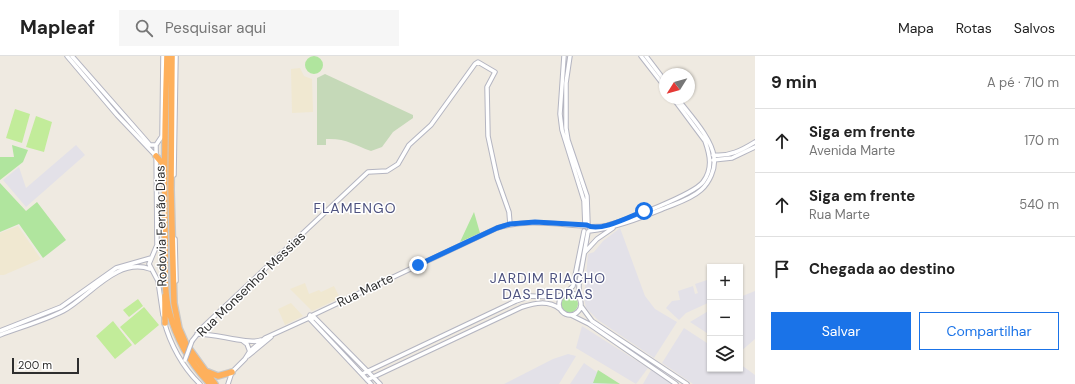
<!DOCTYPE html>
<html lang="pt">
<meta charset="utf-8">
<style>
:root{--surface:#fff;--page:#f6f6f6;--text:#222;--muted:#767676;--line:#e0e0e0;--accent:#1a73e8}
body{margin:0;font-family:"DM Sans",sans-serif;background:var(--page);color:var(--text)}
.controls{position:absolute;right:12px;bottom:12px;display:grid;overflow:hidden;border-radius:0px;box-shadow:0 1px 3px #0004}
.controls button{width:36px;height:36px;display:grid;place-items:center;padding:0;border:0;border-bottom:1px solid var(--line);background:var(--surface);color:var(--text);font:20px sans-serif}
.compass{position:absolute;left:659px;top:12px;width:36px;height:36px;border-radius:50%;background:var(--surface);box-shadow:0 1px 3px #0004;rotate:233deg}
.scale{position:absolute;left:12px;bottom:10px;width:67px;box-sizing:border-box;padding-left:4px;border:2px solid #2e2e2e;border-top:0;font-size:11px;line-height:14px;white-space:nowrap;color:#2e2e2e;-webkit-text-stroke:3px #fff;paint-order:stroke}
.stop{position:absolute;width:12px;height:12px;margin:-9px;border:3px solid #1a73e8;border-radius:50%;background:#fff}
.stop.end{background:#1a73e8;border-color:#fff;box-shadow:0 1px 4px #0008}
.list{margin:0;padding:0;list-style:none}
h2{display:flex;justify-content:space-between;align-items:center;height:52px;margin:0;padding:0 16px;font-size:17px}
h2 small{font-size:13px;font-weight:400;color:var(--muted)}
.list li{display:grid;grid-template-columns:26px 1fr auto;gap:12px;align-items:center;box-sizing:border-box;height:64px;padding:0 16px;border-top:1px solid var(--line)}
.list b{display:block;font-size:15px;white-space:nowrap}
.list p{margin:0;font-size:13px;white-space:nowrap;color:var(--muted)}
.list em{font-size:13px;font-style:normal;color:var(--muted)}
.actions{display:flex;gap:8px;padding:12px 16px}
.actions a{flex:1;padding:9px 0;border:1px solid var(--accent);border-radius:0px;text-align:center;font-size:14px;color:var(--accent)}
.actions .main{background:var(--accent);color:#fff}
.icon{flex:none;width:22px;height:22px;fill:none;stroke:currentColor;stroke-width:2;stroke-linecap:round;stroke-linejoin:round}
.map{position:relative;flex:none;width:755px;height:328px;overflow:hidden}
header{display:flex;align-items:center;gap:24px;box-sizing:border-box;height:56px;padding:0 20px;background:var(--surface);border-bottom:1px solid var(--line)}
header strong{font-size:19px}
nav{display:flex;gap:22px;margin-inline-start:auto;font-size:14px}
.search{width:280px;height:36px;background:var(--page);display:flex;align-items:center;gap:10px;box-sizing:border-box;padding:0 14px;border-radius:0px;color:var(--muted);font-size:15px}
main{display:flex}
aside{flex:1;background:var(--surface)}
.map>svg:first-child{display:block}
.industrial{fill:#e3e1e8}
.education{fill:#f0e8d1}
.green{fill:#b0e59e}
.cemetery{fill:#c5d9b8}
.pitch{fill:#c2ec9a}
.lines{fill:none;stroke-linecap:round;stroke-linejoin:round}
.minor-casing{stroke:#b4b5c1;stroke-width:5.5}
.highway-casing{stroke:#c9c9c9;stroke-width:8}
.minor{stroke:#fff;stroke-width:3.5}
.highway{stroke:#feb05c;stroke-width:5.5}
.minor-bridge-casing{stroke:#b4b5c1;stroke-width:5.5;stroke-linecap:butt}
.minor-bridge{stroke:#fff;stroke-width:3.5}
.route{stroke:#1a73e8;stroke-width:5}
.labels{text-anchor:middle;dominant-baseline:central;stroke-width:3;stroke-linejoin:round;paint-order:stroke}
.street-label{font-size:13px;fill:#2e2e2e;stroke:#fff}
.neighbourhood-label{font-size:14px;letter-spacing:1px;fill:#4d527f;stroke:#fff}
</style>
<header>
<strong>Mapleaf</strong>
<div class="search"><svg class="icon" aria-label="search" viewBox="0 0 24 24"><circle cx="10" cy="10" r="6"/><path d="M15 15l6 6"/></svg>Pesquisar aqui</div>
<nav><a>Mapa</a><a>Rotas</a><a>Salvos</a></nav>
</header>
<main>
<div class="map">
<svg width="755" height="328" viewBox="0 0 755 328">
<rect width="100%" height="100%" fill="#efeae1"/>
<path class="industrial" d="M76 89 85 99 26 151 3 124 19 111 26 132Z
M620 172 645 240 655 253 677 266 654 302 598 264 586 252 584 242 588 198 594 196 603 185Z
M710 223V246L686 257 679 264 666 252 672 245 680 244 678 235 693 230 695 238 698 237 695 228Z
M755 235V283L740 296V241Z
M710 254V279L690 266Z
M582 270 648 312 636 328 576 292Z
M684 272 710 289V313H740V308L755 319V328H693L662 307Z
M568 298 576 300 559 328H504L553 303Z
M584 307 614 328H570Z
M651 314 671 328H643Z"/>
<path class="education" d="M300 12 304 20 312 23 313 56 292 57 291 13Z
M18 170 41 203 4 219H0V177Z
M305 227 309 238 319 234 321 236 334 230 340 242 312 255 290 233Z
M291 247 303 260 285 269 278 253Z"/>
<path class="green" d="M305 9a9 9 0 1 1 18 0a9 9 0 1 1-18 0Z
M12 89 28 94 23 106 0 124V101H14Z
M0 127 26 155 37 146 66 184 43 202 19 168 0 176Z
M474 156 480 177 460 186Z
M560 248a9 9 0 1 1 18 0a9 9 0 1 1-18 0Z
M598 314 620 328 593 327Z"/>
<path class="cemetery" d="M325 18 413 59V62L393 76 382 91 371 95C354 89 346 82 326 83V89H317V22Z"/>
<path class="pitch" d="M15 53 30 58 22 87 6 82Z
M36 60 52 66 44 96 26 91Z
M138 243 143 250 129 261 123 254Z
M144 251 159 269 135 289 120 271Z
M113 265 132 289 115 303 96 280Z"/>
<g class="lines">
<defs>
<path id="minor" d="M67 0 117 59 156 100
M72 0 144 82 150 89H156
M564 0 560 58 562 74 584 145 585 170
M570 0 566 27V72L568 84 587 140 588 169
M641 0 665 31
M646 0 665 25
M713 99C729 101 742 94 755 86
M713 104 732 102 755 91
M174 119 176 0
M589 171C595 170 602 171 608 169 626 164 693 139 703 126 713 113 710 99 705 85L673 42
M589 175C616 172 640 162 665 152 677 147 691 143 701 134 709 127 716 113 714 101 712 82 689 58 677 42
M175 183 176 225
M585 196 597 183 613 172
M567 236 573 230 584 175
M559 248a11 11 0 1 1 22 0a11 11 0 1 1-22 0Z
M579 241V227L588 176
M581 250 592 265 687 328
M163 259 158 225 149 208 157 189 156 89 162 80 163 0
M313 259 497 172C527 163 554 168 584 170
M571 259 589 268 676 328
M314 261 380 328
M310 263 371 328
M164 265C170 288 183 312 200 328
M0 275 61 251 116 212 151 202
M197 278C215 277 247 289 261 284
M0 279C21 271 43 265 63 255 89 241 117 201 150 213
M192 285 203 271 368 116 387 115 398 108 409 89 431 69 475 8 478 6 495 16 487 31 488 80 497 122 509 156 510 168
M243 285 247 288 250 296
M248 300 271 281
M362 318 516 245 531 240 554 241 563 239
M367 324 522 251C535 247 548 244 560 253
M228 328 232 316 245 303 250 295 265 282 309 262 310 259 314 261 312 263 309 262"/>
<path id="highway" d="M167 0C165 60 164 119 165 179 166 203 163 231 169 255 176 282 190 307 210 328
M172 0 171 134 174 247 179 272 186 288 215 328
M156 100 162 107
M165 267V240
M208 316 218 320 232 316"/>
</defs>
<use href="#minor" class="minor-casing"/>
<use href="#highway" class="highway-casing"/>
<use href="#minor" class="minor"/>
<use href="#highway" class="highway"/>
<defs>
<path id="minor-bridge" d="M185 304 192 285"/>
</defs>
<use href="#minor-bridge" class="minor-bridge-casing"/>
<use href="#minor-bridge" class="minor-bridge"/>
</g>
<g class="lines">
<path class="route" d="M418 209 497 172 510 168 535 166 587 169C599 177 631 160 644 155"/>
</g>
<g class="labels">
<g class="street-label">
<text transform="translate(161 170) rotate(-91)">Rodovia Fernão Dias</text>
<text transform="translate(251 228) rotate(-44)">Rua Monsenhor Messias</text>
<text transform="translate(365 234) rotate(-26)">Rua Marte</text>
</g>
<g class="neighbourhood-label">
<text x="355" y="152">FLAMENGO</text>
<text x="548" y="222">JARDIM RIACHO<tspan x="548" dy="16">DAS PEDRAS</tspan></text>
</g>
</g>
</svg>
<div class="controls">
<button>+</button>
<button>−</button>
<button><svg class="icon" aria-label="layers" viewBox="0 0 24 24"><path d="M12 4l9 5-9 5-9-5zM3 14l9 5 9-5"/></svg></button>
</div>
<svg class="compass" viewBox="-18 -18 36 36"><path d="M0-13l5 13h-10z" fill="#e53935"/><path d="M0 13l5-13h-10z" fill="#767676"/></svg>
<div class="scale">200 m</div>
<div class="stop" style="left:644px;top:155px"></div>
<div class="stop end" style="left:418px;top:209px"></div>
</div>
<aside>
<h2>9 min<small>A pé · 710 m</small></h2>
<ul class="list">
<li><svg class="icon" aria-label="ahead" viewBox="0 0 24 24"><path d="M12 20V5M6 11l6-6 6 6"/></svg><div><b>Siga em frente</b><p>Avenida Marte</p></div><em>170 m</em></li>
<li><svg class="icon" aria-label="ahead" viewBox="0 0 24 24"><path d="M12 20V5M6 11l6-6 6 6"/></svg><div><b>Siga em frente</b><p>Rua Marte</p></div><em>540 m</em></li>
<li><svg class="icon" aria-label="arrive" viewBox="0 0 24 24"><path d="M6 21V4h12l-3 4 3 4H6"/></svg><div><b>Chegada ao destino</b></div></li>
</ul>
<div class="actions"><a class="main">Salvar</a><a>Compartilhar</a></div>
</aside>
</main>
